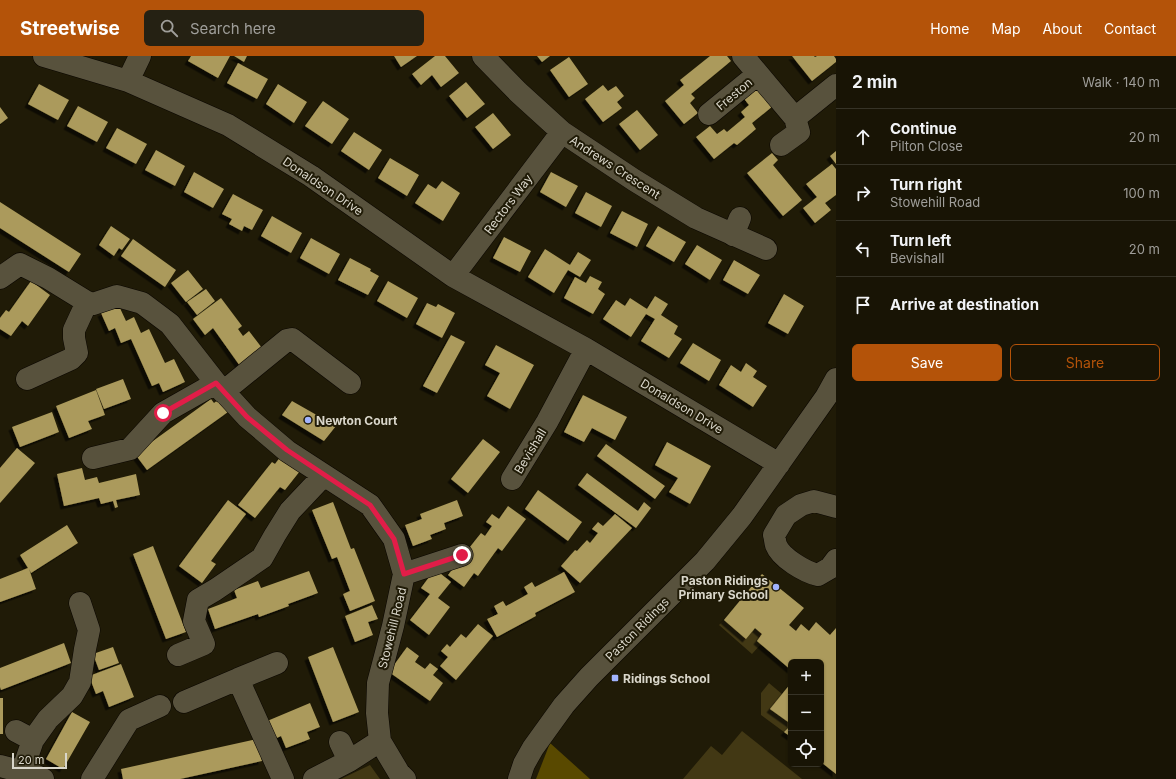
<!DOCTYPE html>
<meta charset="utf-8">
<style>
:root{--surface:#181405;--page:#252113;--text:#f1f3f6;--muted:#9f9e9a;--line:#363327;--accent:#b45309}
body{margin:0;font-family:Inter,sans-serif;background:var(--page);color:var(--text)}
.controls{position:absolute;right:12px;bottom:12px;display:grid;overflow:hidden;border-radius:6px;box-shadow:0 1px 3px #0004}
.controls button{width:36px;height:36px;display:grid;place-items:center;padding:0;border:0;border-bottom:1px solid var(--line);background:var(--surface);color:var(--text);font:20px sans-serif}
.scale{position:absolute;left:12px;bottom:10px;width:55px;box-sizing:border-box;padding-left:4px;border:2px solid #d9d6ca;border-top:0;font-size:11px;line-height:14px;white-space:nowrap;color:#d9d6ca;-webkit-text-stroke:3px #201b07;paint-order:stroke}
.stop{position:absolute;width:12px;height:12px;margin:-9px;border:3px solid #e11d48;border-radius:50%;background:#fff}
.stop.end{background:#e11d48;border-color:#fff;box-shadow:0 1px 4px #0008}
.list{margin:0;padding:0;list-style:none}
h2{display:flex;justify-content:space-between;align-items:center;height:52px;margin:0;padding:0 16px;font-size:17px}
h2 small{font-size:13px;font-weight:400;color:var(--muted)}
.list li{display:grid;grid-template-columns:26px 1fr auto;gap:12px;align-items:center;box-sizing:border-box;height:56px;padding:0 16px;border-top:1px solid var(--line)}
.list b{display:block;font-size:15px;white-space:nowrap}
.list p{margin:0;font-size:13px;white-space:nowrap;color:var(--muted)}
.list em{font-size:13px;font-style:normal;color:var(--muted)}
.actions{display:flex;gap:8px;padding:12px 16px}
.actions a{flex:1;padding:9px 0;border:1px solid var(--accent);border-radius:6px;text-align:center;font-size:14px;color:var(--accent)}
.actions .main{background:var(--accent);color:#fff}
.icon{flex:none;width:22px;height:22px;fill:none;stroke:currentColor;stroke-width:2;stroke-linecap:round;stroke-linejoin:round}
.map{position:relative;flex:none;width:836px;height:723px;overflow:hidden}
header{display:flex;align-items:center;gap:24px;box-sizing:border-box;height:56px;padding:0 20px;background:var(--accent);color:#fff}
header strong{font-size:19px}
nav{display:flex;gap:22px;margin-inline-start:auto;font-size:14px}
.search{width:280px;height:36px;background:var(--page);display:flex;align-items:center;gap:10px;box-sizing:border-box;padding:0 14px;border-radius:6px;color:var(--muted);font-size:15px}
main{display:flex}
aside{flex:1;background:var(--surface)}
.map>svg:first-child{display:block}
.green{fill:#423814}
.forest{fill:#594900}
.building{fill:#ab9a5b;filter:url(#shadow)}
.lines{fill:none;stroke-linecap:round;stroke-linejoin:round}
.minor-casing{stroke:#0a0600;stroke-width:23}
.minor{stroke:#58523d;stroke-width:22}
.route{stroke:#e11d48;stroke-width:5}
.poi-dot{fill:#a1b3fd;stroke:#201b07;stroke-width:1.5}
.labels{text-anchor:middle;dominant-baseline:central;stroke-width:4;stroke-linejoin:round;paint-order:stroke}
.street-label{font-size:12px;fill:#d9d6ca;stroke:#201b07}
.poi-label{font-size:12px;font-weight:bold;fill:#d9d6ca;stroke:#201b07;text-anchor:start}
</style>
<header>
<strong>Streetwise</strong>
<div class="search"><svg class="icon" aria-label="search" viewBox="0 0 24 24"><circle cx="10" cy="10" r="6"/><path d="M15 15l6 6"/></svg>Search here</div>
<nav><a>Home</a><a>Map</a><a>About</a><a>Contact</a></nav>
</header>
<main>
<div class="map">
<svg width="836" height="723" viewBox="0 0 836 723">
<defs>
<filter id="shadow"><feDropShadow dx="-3.5" dy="3.5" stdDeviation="0" flood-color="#0009"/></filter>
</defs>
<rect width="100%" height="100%" fill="#201b07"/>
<path class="green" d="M724 564 746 582 755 572 762 578 757 585 761 588 752 598 719 569Z
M769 627 782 638 771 653 791 668 784 676 761 659V637Z
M742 675 802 723H683L711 690 722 699Z
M370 709 380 723H341Z"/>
<path class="forest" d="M550 687 590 723H536Z"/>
<path class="building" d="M191 0H230L218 22 188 5Z
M234 0H247L244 6Z
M394 0H417L401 11Z
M435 0H445L459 17 441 31 432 19 421 29 412 18Z
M537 0H550L542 6Z
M710 0H727L731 5 691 38 695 42 690 47 698 57 684 68 665 45 684 29 680 24Z
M792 0H814L815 1 817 0H834L836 3V6L812 25Z
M569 1 588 28 569 41 550 14Z
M238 7 268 23 257 43 227 27Z
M466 26 485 48 467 62 449 40Z
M755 27 773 50 752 67 756 73 737 89 734 87 714 103 696 81 710 70 717 78 724 73 727 76 745 61 741 56 749 49 741 39Z
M39 28 69 44 58 64 28 48Z
M278 28 307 46 294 67 266 48Z
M603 29 608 35 616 30 624 40 617 46 622 52 603 66 585 43Z
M323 45 349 63 332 88 305 70Z
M78 50 108 66 97 86 67 70Z
M0 51 8 62 0 68Z
M637 54 658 79 640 94 619 68Z
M493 57 511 79 493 93 475 71Z
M117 72 147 88 136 108 106 92Z
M354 76 382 94 369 114 341 95Z
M156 94 185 110 175 130 145 114Z
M836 95V108L830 100Z
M772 97 778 104 773 109 802 144 783 160 747 117Z
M390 102 419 119 407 140 378 122Z
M832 108 836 113V139L825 147 831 154 815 167 803 152 817 141 806 128Z
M194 116 224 133 213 152 184 136Z
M551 116 578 130 566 151 540 136Z
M442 125 460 137 443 165 415 147 428 128 436 133Z
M586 136 612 150 601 171 575 157Z
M233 138 263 154 252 174 244 170 242 175 229 168 232 163 222 158Z
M0 146 81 198 69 216 0 172Z
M622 155 648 168 637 191 610 177Z
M272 160 302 177 291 197 261 180Z
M111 170 130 183 122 194 119 192 114 200 99 189Z
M658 170 686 186 674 206 646 190Z
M504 181 531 195 520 216 493 202Z
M311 182 340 198 329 218 300 202Z
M133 183 176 214 165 231 121 200Z
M697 189 722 204 710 224 685 208Z
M545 193 570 209 578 196 591 204 580 221 568 214 554 237 528 221Z
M350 202 371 213 370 215 379 220 368 239 338 224Z
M734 204 760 219 748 238 723 224Z
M188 214 203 233 186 246 171 227Z
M590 220 602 226 598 233 605 238 593 258 564 242 575 221 586 227Z
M31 225 50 239 28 270 22 265 11 280 0 273V262L6 254 9 256Z
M388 225 418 242 407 262 377 245Z
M206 233 215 245 197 259 187 246Z
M784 238 804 250 788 278 768 267Z
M655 240 668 248 661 259 678 270 674 278 682 283 669 302 641 285 655 263 646 258 631 281 603 263 616 244 625 250 630 242 647 253Z
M221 242 242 270 238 273 243 280 249 275 262 292 240 310 213 272 205 279 193 263Z
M427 247 436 251 438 248 455 257 442 282 416 268Z
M119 250 126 265 134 261 141 277 149 273 165 307 174 303 185 326 163 336 159 327 152 330 131 283 121 287 115 272 109 275 101 257Z
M451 279 465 286 437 337 423 330Z
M693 287 721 304 709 325 680 307Z
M496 289 534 309 510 353 487 340 500 317 485 309Z
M746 307 757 315 753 321 767 330 753 351 719 329 731 309 741 316Z
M123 323 131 343 104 353 96 333Z
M96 334 105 359 88 365 92 373 69 382 56 350Z
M583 339 627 361 615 384 592 372 584 386 564 376Z
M211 343 214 347 219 343 228 356 147 414 135 398Z
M292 345 336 370 324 385 282 359Z
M52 356 59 376 20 391 12 371Z
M483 383 500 396 468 437 451 423Z
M667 386 711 410 690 448 669 436 678 422 655 409Z
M606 388 665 430 655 443 597 400Z
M17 392 35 407 0 447V412Z
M281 400 300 415 285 434 280 431 255 462 238 449 272 406 275 408Z
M82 412 85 424 97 421 99 427 136 418 140 439 116 444 118 451 115 452 113 445 101 448 99 442 64 450 57 418Z
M587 417 638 455 644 446 651 452 636 472 578 429Z
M538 434 582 466 568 485 525 453Z
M228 444 246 458 211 505 216 508 202 527 179 510Z
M457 444 463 460 444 467 446 473 430 479 432 483 413 490 405 469 422 463 420 458Z
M333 446 351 493 354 492 375 545 350 555 343 538 350 535 337 501 332 503 312 454Z
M508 450 526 463 502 495 498 492 478 520 474 517 464 531 448 519 481 477 485 480 492 470 486 466 492 458 499 463Z
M615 458 632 472 580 527 561 510 575 494 577 495 587 484 590 487 598 477 592 473 598 466 603 470Z
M67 469 78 487 31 517 29 513 36 533 0 546V523L28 512 20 499Z
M153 490 186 576 166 583 133 498Z
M435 513 451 526 438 542 450 551 429 579 410 564 430 538 421 532Z
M309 515 318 537 288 548 289 550 259 561 258 558 215 573 208 553 237 542 234 534 258 525 261 532Z
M564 516 575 536 535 557 536 560 497 581 487 563 498 558 494 550 503 545 506 550 528 538 524 531 532 526 535 531Z
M762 518 804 552 789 569 796 575 801 568 809 575 816 566 830 579 836 572V718L821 706V606H791V614L757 585 762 578 755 572 746 583 724 564Z
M372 549 378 563 368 566 373 579 355 586 345 560Z
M478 568 493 580 456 624 440 610 448 601 441 595 447 588 450 591 461 578 466 582Z
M64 587 71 607 1 634 0 631V612Z
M113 591 119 607 99 614 93 598Z
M333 591 359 656 333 666 308 601Z
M407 591 419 600 415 606 425 613 430 607 438 613 433 619 443 627 430 645 389 616Z
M121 608 134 641 109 651 103 635 96 638 89 620Z
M791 627V668L770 653Z
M0 642H3V678H0Z
M310 647 320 671 307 676 310 683 286 692 281 680 268 686 260 668Z
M72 656 90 666 63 713 46 703Z
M791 669V681L784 676Z
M257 683 262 705 180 723H123L121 713Z"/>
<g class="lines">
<defs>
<path id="minor" d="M44 0 128 25 228 69 311 120 453 220 586 293 779 408
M483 0 518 36 562 76 634 124 696 162 766 193
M743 0 795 62 799 76 781 89
M128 25 140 0
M709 58 758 18
M795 62 836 29
M733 179 740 162
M453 220 562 76
M0 222 20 208 48 222 87 246 93 248 117 240 142 247 170 268 216 327 247 361 287 395 370 449 394 483 404 518 393 570 378 627 377 657 380 685 399 717 405 723
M27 323 71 303 77 297 74 282V274L87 246
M223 336 287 284 292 283 350 327
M93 402 130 393 163 357 216 327
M512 423 547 366 586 293
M836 451 814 445 801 449 786 459 774 479C775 482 775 486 776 489 781 502 805 516 818 519L830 512 836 504
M404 518 462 499
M178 599 204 588 194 565 198 544 215 534 262 502 275 479 290 455 324 419
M238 623 277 607
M184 646 238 623 283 723
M16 675 33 684
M340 686 349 705
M0 710 35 719 43 723
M22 716 33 684 48 663 72 640 80 626 85 593 89 574 80 547
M92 723 129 664 160 650
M314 723 349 705 380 685
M519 723 524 708 533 692 564 649 589 621 705 505 742 460 826 341 836 323"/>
</defs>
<use href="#minor" class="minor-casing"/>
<use href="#minor" class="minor"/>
</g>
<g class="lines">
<path class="route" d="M163 357 216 327 247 361 287 394 370 449 394 483 404 518 462 499"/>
</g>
<g class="poi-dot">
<circle cx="308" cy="364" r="4"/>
<circle cx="776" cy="531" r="4"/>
<rect x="611" y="618" width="8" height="8" rx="2"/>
</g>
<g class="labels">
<g class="street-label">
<text transform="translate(734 38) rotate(-40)">Freston</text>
<text transform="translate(615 111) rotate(33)">Andrews Crescent</text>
<text transform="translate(323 130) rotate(34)">Donaldson Drive</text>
<text transform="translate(508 148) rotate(-53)">Rectors Way</text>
<text transform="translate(682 350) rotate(31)">Donaldson Drive</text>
<text transform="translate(530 395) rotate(-59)">Bevishall</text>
<text transform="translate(392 572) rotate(-76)">Stowehill Road</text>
<text transform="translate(637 573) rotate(-45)">Paston Ridings</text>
</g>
<g class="poi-label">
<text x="316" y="364">Newton Court</text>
<text x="768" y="524" text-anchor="end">Paston Ridings<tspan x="768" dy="14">Primary School</tspan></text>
<text x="623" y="622">Ridings School</text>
</g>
</g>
</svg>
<div class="controls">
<button>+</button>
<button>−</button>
<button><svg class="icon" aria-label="locate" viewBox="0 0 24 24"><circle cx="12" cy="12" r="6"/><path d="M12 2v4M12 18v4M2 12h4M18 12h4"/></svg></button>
</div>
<div class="scale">20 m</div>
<div class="stop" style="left:163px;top:357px"></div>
<div class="stop end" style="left:462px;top:499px"></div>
</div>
<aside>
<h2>2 min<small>Walk · 140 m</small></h2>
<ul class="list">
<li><svg class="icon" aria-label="ahead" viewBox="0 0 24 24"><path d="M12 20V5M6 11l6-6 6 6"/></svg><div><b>Continue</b><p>Pilton Close</p></div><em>20 m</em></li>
<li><svg class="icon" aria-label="right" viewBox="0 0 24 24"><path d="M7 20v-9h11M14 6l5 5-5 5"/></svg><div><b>Turn right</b><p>Stowehill Road</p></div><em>100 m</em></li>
<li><svg class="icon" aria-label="left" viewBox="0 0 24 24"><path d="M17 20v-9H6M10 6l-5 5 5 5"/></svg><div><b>Turn left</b><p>Bevishall</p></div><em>20 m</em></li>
<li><svg class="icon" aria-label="arrive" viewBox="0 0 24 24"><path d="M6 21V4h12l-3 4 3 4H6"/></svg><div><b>Arrive at destination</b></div></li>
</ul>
<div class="actions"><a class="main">Save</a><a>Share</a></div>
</aside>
</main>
